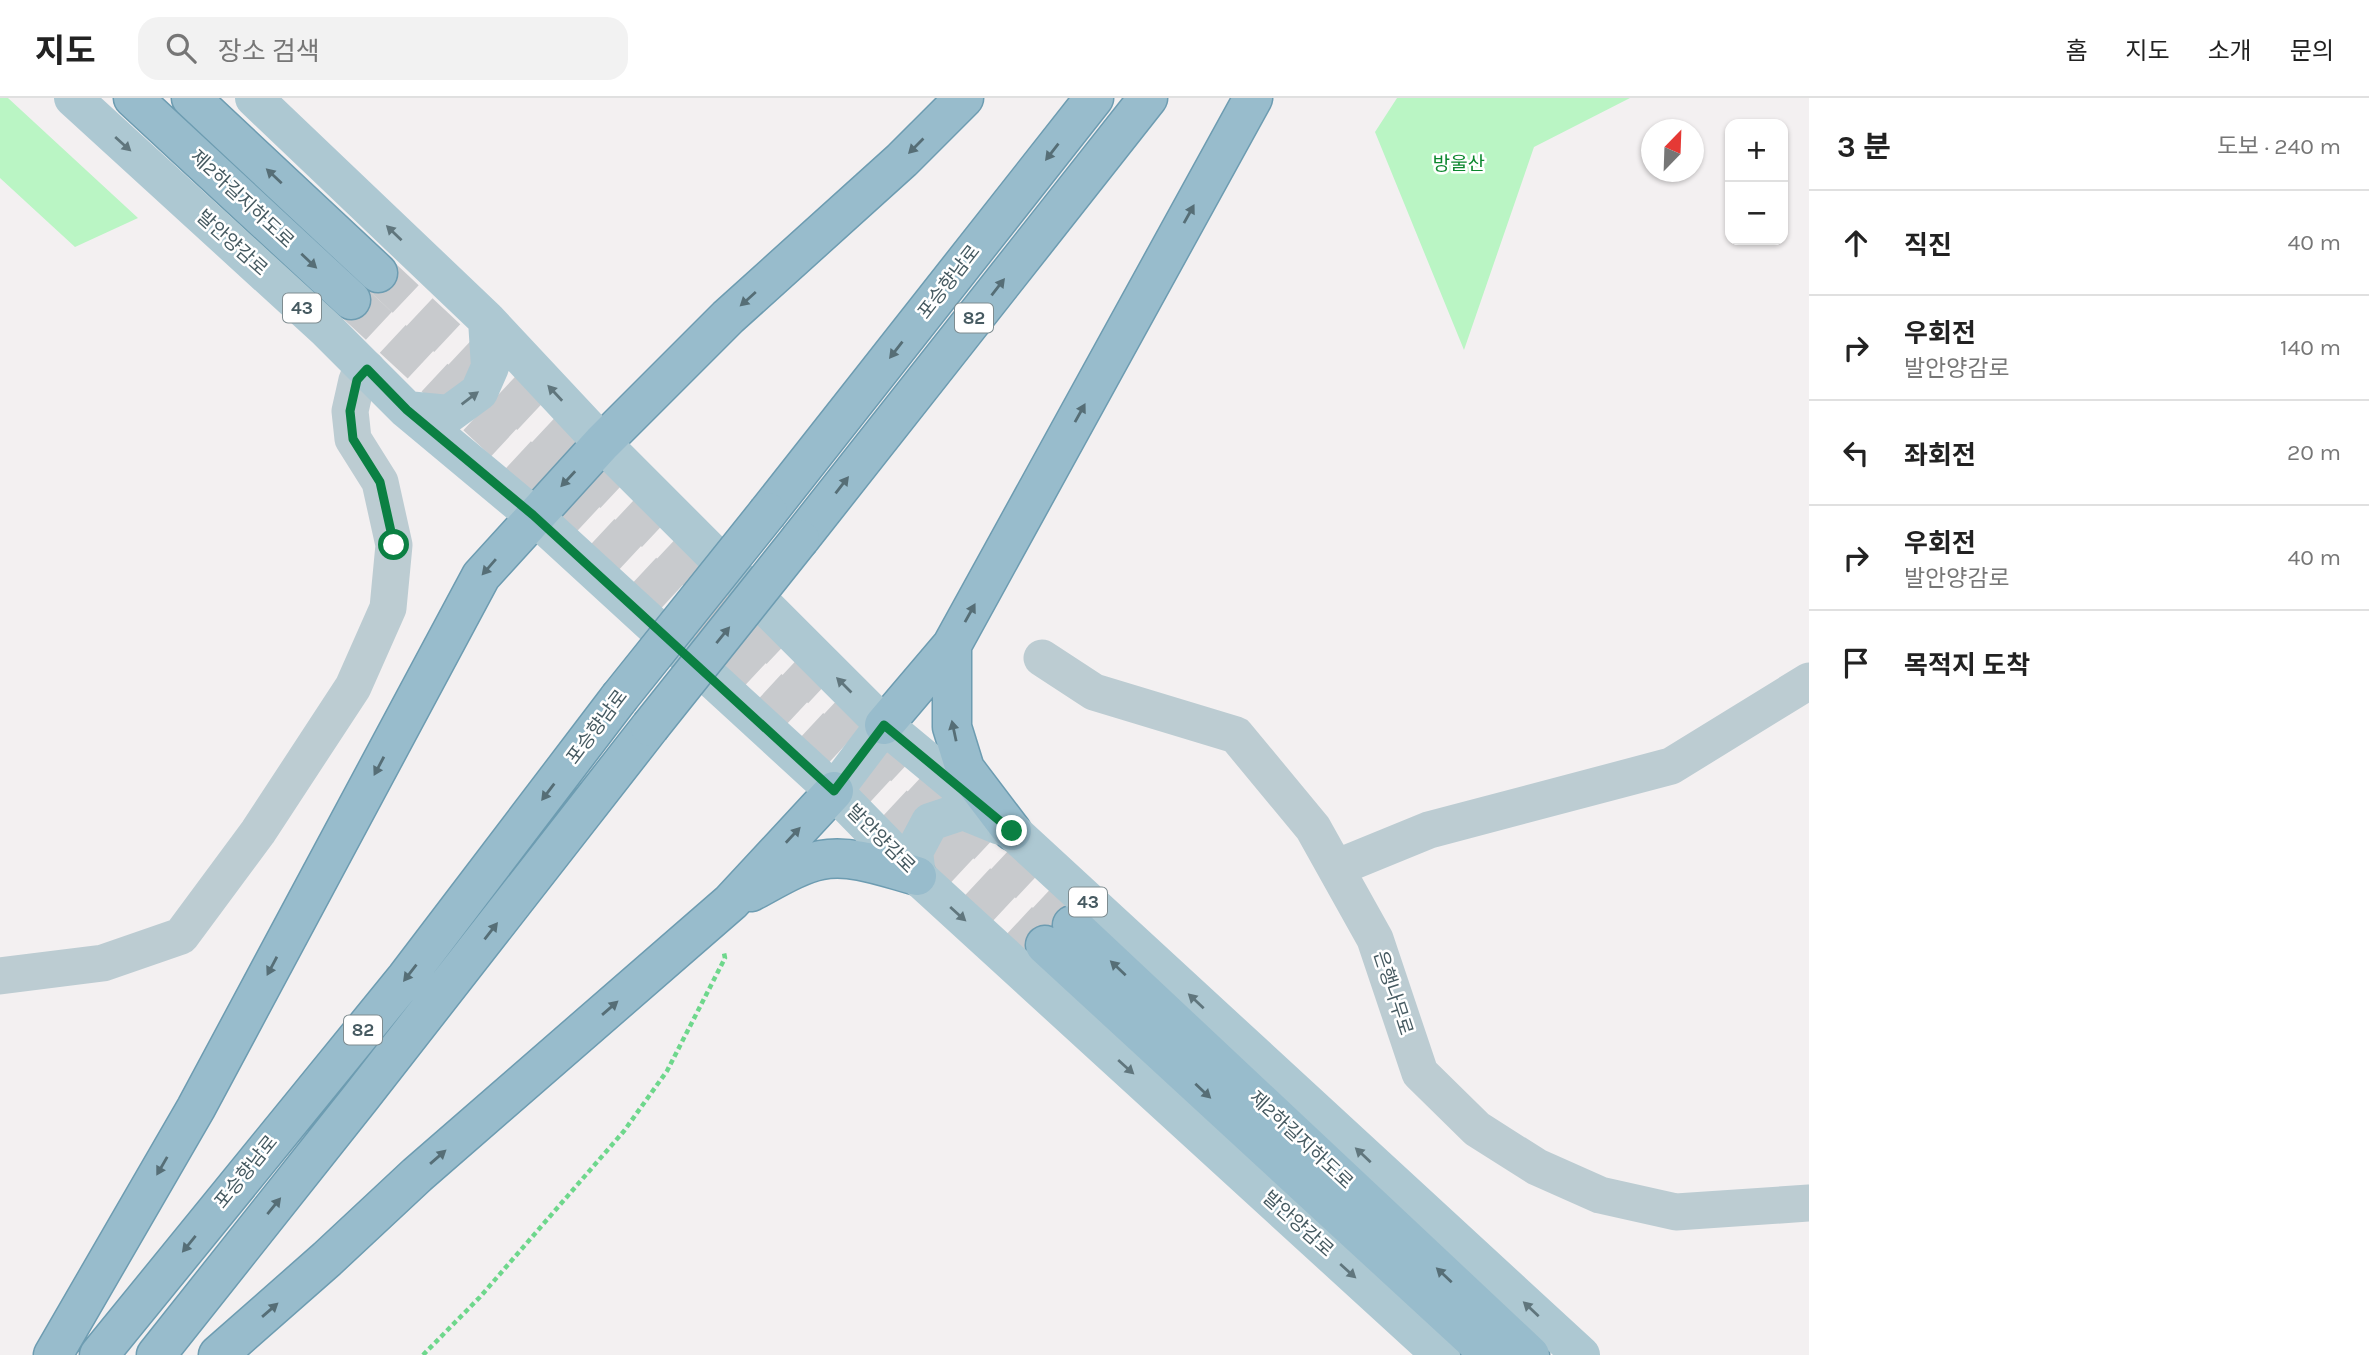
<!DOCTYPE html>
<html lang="ko">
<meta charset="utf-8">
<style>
:root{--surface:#fff;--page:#f2f2f2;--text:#222;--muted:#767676;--line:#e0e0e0}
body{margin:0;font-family:Karla,"Noto Sans KR",sans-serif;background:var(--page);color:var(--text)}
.controls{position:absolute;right:21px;top:21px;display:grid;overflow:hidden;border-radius:14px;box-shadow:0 2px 5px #0004}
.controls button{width:63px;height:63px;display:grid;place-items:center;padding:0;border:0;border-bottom:2px solid var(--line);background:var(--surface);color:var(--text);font:35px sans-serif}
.compass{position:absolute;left:1641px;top:21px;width:63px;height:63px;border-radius:50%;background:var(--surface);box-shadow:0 2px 5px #0004;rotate:23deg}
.stop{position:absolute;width:21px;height:21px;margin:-16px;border:5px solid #0b8043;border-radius:50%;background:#fff}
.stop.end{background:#0b8043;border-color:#fff;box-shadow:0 2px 7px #0008}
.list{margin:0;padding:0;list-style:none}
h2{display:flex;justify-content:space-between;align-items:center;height:91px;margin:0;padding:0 28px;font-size:30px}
h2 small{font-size:23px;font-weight:400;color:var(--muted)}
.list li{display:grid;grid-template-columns:46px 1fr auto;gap:21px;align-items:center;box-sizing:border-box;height:105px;padding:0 28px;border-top:2px solid var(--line)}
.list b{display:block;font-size:26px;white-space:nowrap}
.list p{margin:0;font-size:23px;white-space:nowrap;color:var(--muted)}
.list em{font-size:23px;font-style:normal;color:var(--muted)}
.icon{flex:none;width:38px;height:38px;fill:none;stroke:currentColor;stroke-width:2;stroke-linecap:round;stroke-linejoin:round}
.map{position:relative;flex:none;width:1809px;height:1257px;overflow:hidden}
header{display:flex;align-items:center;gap:42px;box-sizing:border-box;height:98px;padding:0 35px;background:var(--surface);border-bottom:2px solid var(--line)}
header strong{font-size:33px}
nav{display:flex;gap:38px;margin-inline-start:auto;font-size:24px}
.search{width:490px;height:63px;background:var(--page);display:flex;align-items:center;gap:18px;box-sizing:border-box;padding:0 24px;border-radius:21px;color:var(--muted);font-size:26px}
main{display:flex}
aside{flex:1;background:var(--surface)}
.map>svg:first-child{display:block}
.green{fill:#baf5c4}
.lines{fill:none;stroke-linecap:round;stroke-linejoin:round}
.trunk-tunnel{stroke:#c8cacd;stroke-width:38;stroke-dasharray:38 19;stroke-linecap:butt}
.trunk-casing{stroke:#6d9cb1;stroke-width:41}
.path{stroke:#6ed78c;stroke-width:4.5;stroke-dasharray:5 3.5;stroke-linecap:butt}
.minor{stroke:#bcccd2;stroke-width:37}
.primary{stroke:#adc8d2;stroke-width:38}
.trunk{stroke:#98bccc;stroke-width:38}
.trunk-bridge-casing{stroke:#6d9cb1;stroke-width:41;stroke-linecap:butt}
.trunk-bridge{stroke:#98bccc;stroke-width:38}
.oneway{fill:#60767d}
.oneway2{fill:#566e76}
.route{stroke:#0b8043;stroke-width:9}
.labels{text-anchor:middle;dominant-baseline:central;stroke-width:5;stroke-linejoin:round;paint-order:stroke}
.shield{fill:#fff;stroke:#7e8c90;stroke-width:2}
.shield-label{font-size:18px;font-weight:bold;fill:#465a61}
.park-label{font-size:19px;fill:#0c872e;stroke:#fff}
.street-label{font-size:19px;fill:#465a61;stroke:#fff}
</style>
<header>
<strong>지도</strong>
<div class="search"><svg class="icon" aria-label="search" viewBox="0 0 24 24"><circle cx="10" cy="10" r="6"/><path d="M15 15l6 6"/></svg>장소 검색</div>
<nav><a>홈</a><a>지도</a><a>소개</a><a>문의</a></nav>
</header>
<main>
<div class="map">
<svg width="1809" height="1257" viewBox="0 0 1809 1257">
<rect width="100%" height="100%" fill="#f3f0f1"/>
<path class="green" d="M0 0H8L138 120 75 149 0 80Z
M1397 0H1630L1534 49 1464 252 1375 34Z"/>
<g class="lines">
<path class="trunk-tunnel" d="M378 175 1072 827
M351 202 1045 847"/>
<defs>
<path id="trunk" d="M133 0 351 202
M191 0 378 175
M768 414 1094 0
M800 441 1148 0
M952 547V629L965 671 1012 733
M884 627 952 547 1253 0
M751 794C772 783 799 766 821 762 853 756 887 770 917 778
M1072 827 1530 1257
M1045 847 1490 1257
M53 1257 196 1010 481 478 602 345 728 219 902 62 964 0
M99 1257 406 880 619 600
M156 1257 361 999 650 629
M218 1257 327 1161 417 1077 731 804 834 693"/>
</defs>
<use href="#trunk" class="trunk-casing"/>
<path class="path" d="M423 1257 480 1199 624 1033 667 973 725 860 724 855"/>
<path class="minor" d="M1042 560 1094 594 1236 637 1313 730 1375 841 1420 975 1477 1031 1537 1069 1600 1097 1676 1114 1809 1105
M1336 770 1429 732 1671 668 1809 583
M0 878 103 865 181 838 258 734 353 589 388 510 394 447 380 384 353 341 350 313 357 282 367 271"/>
<path class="primary" d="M73 0 327 232 407 312 533 417 834 693 917 778 1441 1257
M254 0 487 222 602 345 884 627 1012 733 1581 1257
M407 312 449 316 479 294 490 269 487 222
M834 693 884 627
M917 778 914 754 930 724 963 713 1000 728"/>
<use href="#trunk" class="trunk"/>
<defs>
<path id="trunk-bridge" d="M619 600 768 414
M650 629 800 441"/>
</defs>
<use href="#trunk-bridge" class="trunk-bridge-casing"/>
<use href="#trunk-bridge" class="trunk-bridge"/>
</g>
<defs><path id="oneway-solid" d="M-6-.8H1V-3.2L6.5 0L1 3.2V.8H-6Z" transform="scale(1.75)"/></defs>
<g class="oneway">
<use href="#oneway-solid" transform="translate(123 46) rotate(42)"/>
<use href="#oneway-solid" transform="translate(394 135) rotate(-136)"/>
<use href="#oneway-solid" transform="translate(555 295) rotate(-133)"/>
<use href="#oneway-solid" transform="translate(470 300) rotate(-37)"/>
<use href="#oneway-solid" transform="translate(844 587) rotate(-135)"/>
<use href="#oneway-solid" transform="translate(958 816) rotate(42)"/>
<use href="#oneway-solid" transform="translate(1196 903) rotate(-137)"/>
<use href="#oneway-solid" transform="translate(1126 969) rotate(42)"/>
<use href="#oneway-solid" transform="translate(1363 1057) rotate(-137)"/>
<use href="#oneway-solid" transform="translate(1348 1173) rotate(42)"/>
<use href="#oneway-solid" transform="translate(1531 1211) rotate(-137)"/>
</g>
<g class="oneway2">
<use href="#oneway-solid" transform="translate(916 48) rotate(135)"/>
<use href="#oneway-solid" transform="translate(1052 54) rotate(128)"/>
<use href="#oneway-solid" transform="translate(274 78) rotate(-137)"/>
<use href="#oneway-solid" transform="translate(1189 116) rotate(-61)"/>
<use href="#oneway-solid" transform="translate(309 163) rotate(43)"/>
<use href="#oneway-solid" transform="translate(998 189) rotate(-52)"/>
<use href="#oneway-solid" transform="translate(748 201) rotate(138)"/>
<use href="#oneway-solid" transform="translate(896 252) rotate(128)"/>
<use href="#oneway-solid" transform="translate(1080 315) rotate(-61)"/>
<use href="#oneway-solid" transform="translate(568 381) rotate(133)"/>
<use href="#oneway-solid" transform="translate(842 387) rotate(-52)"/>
<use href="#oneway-solid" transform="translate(489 469) rotate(131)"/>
<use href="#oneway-solid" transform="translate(970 515) rotate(-61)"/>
<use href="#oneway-solid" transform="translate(723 537) rotate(-51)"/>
<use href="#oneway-solid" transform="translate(954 633) rotate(-102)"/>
<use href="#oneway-solid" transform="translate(379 668) rotate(118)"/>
<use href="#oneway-solid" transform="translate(548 694) rotate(127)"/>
<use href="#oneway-solid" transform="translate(793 737) rotate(-47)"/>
<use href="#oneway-solid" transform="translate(491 833) rotate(-52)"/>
<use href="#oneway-solid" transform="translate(272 868) rotate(118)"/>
<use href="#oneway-solid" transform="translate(1118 870) rotate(-137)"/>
<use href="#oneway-solid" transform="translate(410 875) rotate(128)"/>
<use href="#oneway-solid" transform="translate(610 910) rotate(-41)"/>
<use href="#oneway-solid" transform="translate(1203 993) rotate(43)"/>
<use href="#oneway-solid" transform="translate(438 1059) rotate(-41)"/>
<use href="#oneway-solid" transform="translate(162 1068) rotate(120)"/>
<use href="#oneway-solid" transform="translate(274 1108) rotate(-51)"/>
<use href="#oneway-solid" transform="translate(189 1146) rotate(129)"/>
<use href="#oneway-solid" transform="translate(1444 1177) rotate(-137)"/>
<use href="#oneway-solid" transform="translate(270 1212) rotate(-41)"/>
</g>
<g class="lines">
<path class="route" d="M394 447 380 384 353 341 350 313 357 282 367 271 407 312 533 417 834 693 884 627 1012 733"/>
</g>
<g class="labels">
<g class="shield">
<rect x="283" y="195.5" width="38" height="29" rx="5"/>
<rect x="955" y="205.5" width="38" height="29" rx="5"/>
<rect x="1069" y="789.5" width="38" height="29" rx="5"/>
<rect x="344" y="917.5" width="38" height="29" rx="5"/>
</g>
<g class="shield-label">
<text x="302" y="210">43</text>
<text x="974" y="220">82</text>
<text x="1088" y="804">43</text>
<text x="363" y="932">82</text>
</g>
<g class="park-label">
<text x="1459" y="66">방울산</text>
</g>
<g class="street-label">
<text transform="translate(242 101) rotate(43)">제2하길지하도로</text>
<text transform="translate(232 145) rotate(42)">발안양감로</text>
<text transform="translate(949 184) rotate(-52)">포승향남로</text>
<text transform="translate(597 629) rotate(-53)">포승향남로</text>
<text transform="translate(881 741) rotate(45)">발안양감로</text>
<text transform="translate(1393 895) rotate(72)">은행나무로</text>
<text transform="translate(1301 1042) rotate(43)">제2하길지하도로</text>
<text transform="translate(246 1074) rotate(-51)">포승향남로</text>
<text transform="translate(1298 1126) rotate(42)">발안양감로</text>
</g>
</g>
</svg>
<div class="controls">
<button>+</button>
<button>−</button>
</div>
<svg class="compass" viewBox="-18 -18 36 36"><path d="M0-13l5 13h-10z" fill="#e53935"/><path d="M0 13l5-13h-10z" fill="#767676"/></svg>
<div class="stop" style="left:394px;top:447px"></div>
<div class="stop end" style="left:1012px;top:733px"></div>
</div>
<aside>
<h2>3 분<small>도보 · 240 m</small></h2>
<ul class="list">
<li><svg class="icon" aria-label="ahead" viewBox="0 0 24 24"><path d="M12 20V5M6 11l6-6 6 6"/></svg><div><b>직진</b></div><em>40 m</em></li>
<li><svg class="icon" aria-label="right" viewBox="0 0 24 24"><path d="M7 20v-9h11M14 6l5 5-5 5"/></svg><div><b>우회전</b><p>발안양감로</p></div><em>140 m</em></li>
<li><svg class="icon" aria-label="left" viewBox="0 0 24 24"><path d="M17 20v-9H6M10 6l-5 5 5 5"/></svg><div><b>좌회전</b></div><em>20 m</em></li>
<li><svg class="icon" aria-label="right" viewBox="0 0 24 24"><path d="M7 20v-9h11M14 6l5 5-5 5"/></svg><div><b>우회전</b><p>발안양감로</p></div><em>40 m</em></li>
<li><svg class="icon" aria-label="arrive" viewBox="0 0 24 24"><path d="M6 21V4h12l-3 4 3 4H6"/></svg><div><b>목적지 도착</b></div></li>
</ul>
</aside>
</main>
